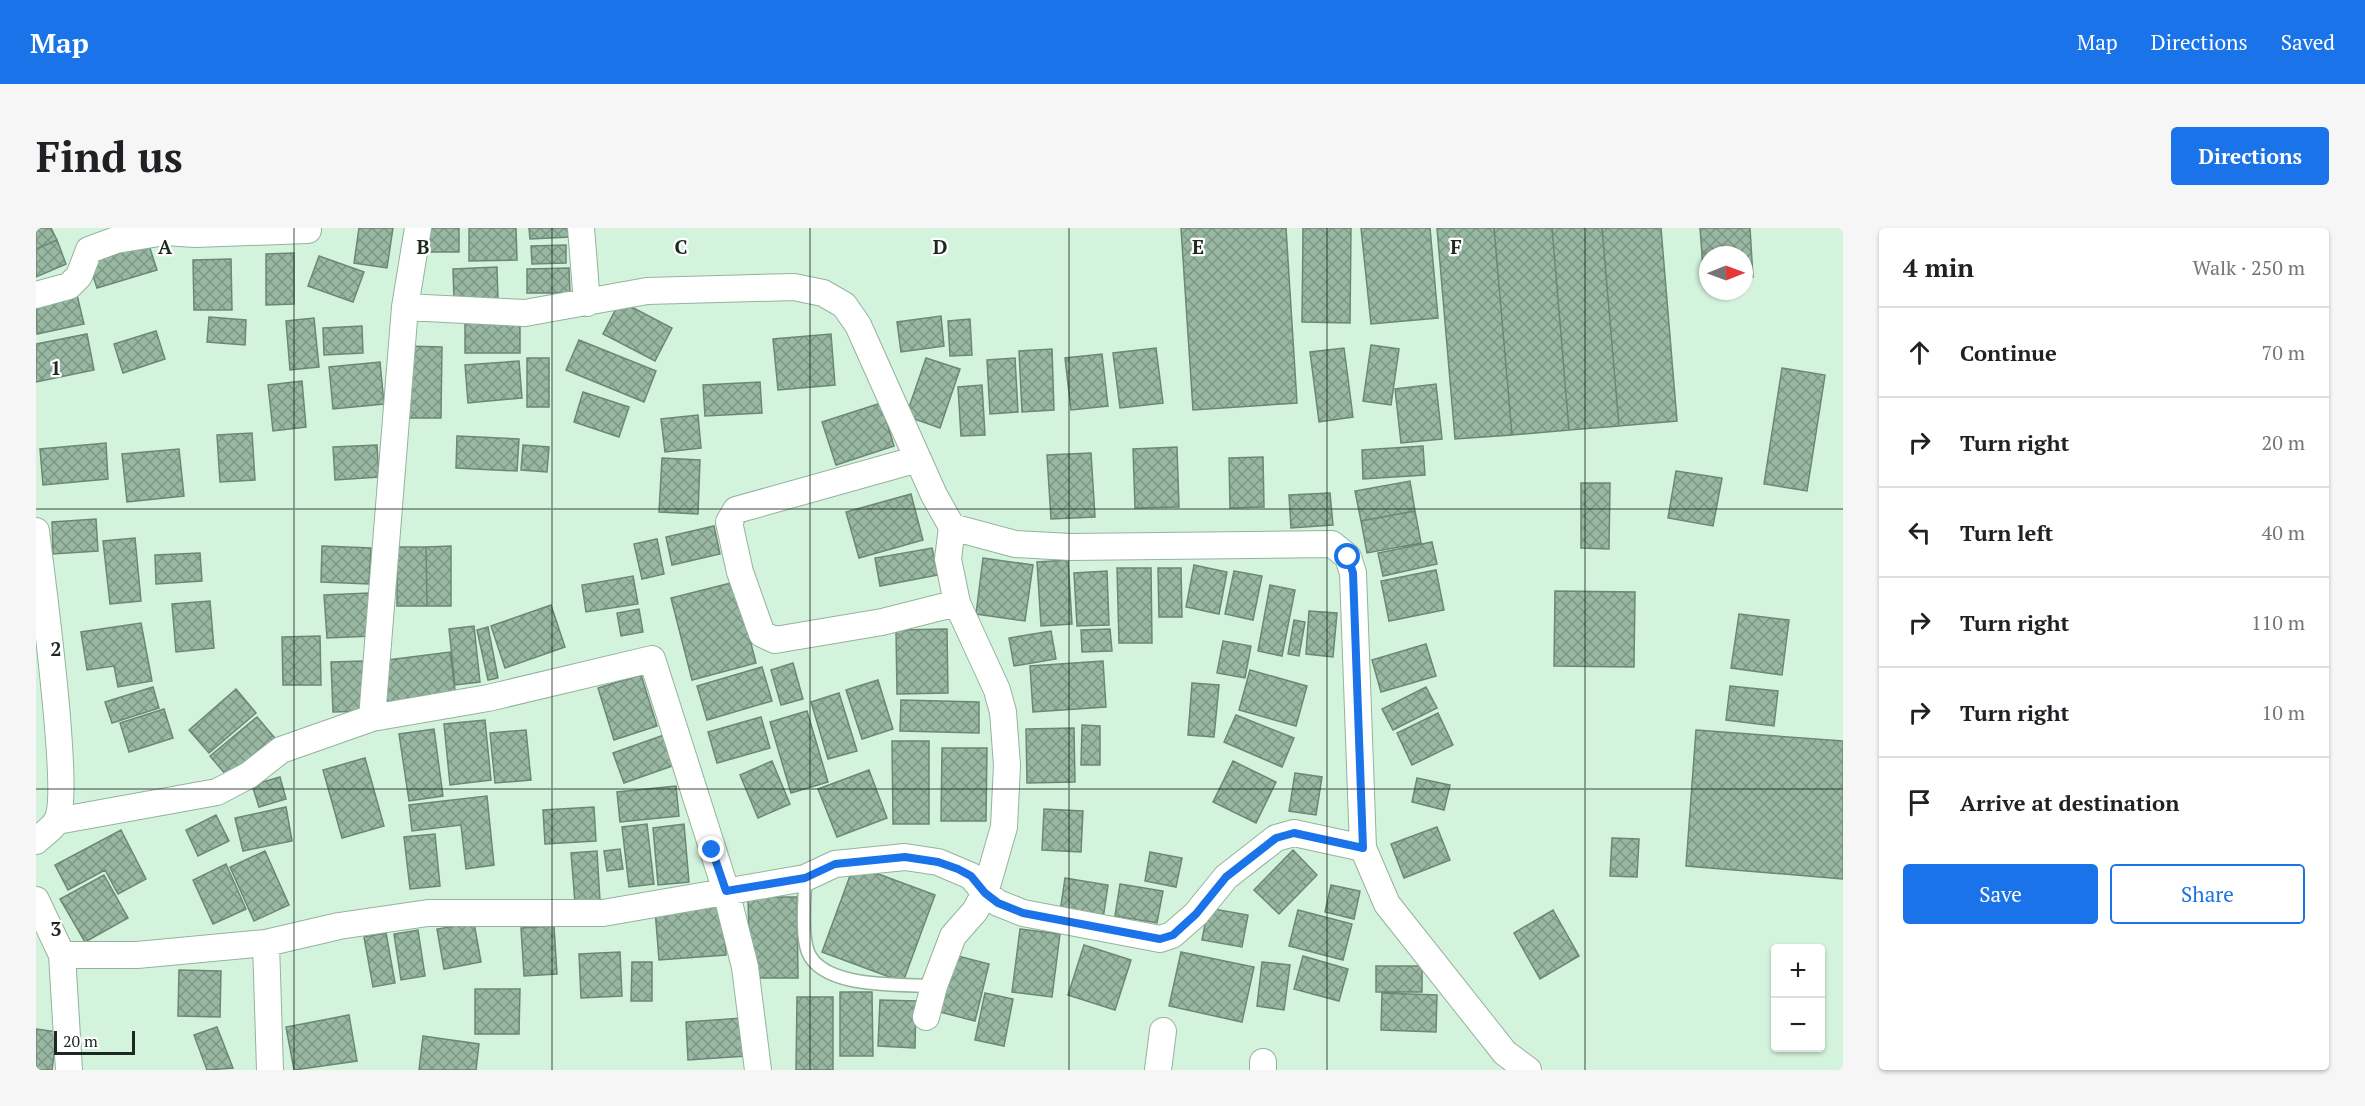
<!DOCTYPE html>
<meta charset="utf-8">
<style>
:root{--surface:#fff;--page:#f6f6f6;--text:#202124;--muted:#757577;--line:#e0e0e0;--accent:#1a73e8}
body{margin:0;font-family:"PT Serif",serif;background:var(--page);color:var(--text)}
.controls{position:absolute;right:18px;bottom:18px;display:grid;overflow:hidden;border-radius:6px;box-shadow:0 2px 4px #0004}
.controls button{width:54px;height:54px;display:grid;place-items:center;padding:0;border:0;border-bottom:2px solid var(--line);background:var(--surface);color:var(--text);font:30px sans-serif}
.compass{position:absolute;left:1663px;top:18px;width:54px;height:54px;border-radius:50%;background:var(--surface);box-shadow:0 2px 4px #0004;rotate:89deg}
.scale{position:absolute;left:18px;bottom:15px;width:81px;box-sizing:border-box;padding-left:6px;border:3px solid #1c2820;border-top:0;font-size:16px;line-height:21px;white-space:nowrap;color:#1c2820;-webkit-text-stroke:4px #fff;paint-order:stroke}
.stop{position:absolute;width:18px;height:18px;margin:-14px;border:4px solid #1a73e8;border-radius:50%;background:#fff}
.stop.end{background:#1a73e8;border-color:#fff;box-shadow:0 2px 6px #0008}
.list{margin:0;padding:0;list-style:none}
h2{display:flex;justify-content:space-between;align-items:center;height:78px;margin:0;padding:0 24px;font-size:26px}
h2 small{font-size:20px;font-weight:400;color:var(--muted)}
.list li{display:grid;grid-template-columns:39px 1fr auto;gap:18px;align-items:center;box-sizing:border-box;height:90px;padding:0 24px;border-top:2px solid var(--line)}
.list b{display:block;font-size:22px;white-space:nowrap}
.list em{font-size:20px;font-style:normal;color:var(--muted)}
.actions{display:flex;gap:12px;padding:18px 24px}
.actions a{flex:1;padding:14px 0;border:2px solid var(--accent);border-radius:6px;text-align:center;font-size:21px;color:var(--accent)}
.actions .main{background:var(--accent);color:#fff}
.icon{flex:none;width:33px;height:33px;fill:none;stroke:currentColor;stroke-width:2;stroke-linecap:round;stroke-linejoin:round}
.map{position:relative;flex:none;width:1807px;height:842px;overflow:hidden;border-radius:6px}
header{display:flex;align-items:center;gap:36px;box-sizing:border-box;height:84px;padding:0 30px;background:var(--accent);color:#fff}
header strong{font-size:28px}
nav{display:flex;gap:33px;margin-inline-start:auto;font-size:21px}
.intro{display:flex;align-items:center;justify-content:space-between;box-sizing:border-box;height:144px;padding:0 36px}
h1{margin:0;font-size:42px}
.button{padding:15px 27px;border-radius:6px;background:var(--accent);color:#fff;font-size:21px;font-weight:700}
main{display:flex;gap:36px;padding:0 36px}
aside{flex:1;background:var(--surface);border-radius:6px;box-shadow:0 2px 4px #0004}
.map>svg:first-child{display:block}
.building{fill:url(#building-cross-hatch);stroke:#6b8874;stroke-width:1.5}
.lines{fill:none;stroke-linecap:round;stroke-linejoin:round}
.service-casing{stroke:#94b39e;stroke-width:15}
.minor-casing{stroke:#94b39e;stroke-width:28}
.service{stroke:#fff;stroke-width:12}
.minor{stroke:#fff;stroke-width:26}
.route{stroke:#1a73e8;stroke-width:8}
.grid{fill:none;stroke:#1c2820;stroke-width:1.5;stroke-opacity:0.55}
.grid-label{font-size:20px;text-anchor:middle;font-weight:bold;fill:#1c2820;stroke:#fff;stroke-width:4.5;stroke-linejoin:round;paint-order:stroke}
</style>
<header>
<strong>Map</strong>
<nav><a>Map</a><a>Directions</a><a>Saved</a></nav>
</header>
<div class="intro"><h1>Find us</h1><a class="button">Directions</a></div>
<main>
<div class="map">
<svg width="1807" height="842" viewBox="0 0 1807 842">
<defs>
<pattern id="building-cross-hatch" width="8" height="8" patternUnits="userSpaceOnUse" patternTransform="scale(1.5)"><rect width="8" height="8" fill="#99b8a3"/><path d="M0 0l8 8M0 8l8-8" fill="none" stroke="#7c9684"/></pattern>
</defs>
<rect width="100%" height="100%" fill="#d3f3dd"/>
<path class="building" d="M0 0H15L21 12 0 21Z
M323 0H357L351 40 318 35Z
M392 0H423V24H392Z
M433 0H480L481 32 433 33Z
M493 0H534L535 9 494 11Z
M1145 0H1250L1261 175 1157 182Z
M1267 0H1315L1314 95 1266 94Z
M1325 0H1394L1402 90 1335 96Z
M1401 0H1458L1476 207 1419 211Z
M1458 0H1516L1533 202 1476 207Z
M1516 0H1566L1583 198 1533 202Z
M1566 0H1625L1641 193 1583 198Z
M1664 0H1714L1717 49 1708 50V27H1672V53H1668Z
M111 11 121 42 61 60 51 30Z
M21 12 30 36 0 49V21Z
M530 17V35L496 36 495 18Z
M258 25V76L230 77V26Z
M283 28 328 44 317 74 272 58Z
M195 31 196 82H158L157 32Z
M461 39 462 71 418 73 417 41Z
M533 40 534 65H491V41Z
M41 67 48 96 1 106 0 76Z
M584 73 636 100 619 133 567 106Z
M905 88 908 118 865 124 861 94Z
M173 89 210 92 209 117 171 114Z
M278 90 283 139 254 142 250 93Z
M934 91 936 127 914 128 912 93Z
M429 95 484 96V125H429Z
M326 98 327 125 288 127 287 100Z
M120 103 129 131 87 145 78 116Z
M51 106 58 142 0 154V116Z
M795 106 799 157 742 162 737 111Z
M543 112 620 143 608 174 530 142Z
M1335 117 1363 121 1355 177 1327 173Z
M368 118 406 119 405 190H368Z
M1120 120 1127 175 1084 180 1077 125Z
M1308 120 1317 189 1283 194 1274 124Z
M1016 121 1018 182 986 184 983 123Z
M1066 126 1072 178 1035 182 1029 130Z
M491 130H513V179H491Z
M890 130 924 141 904 200 870 188Z
M979 130 982 184 954 186 951 132Z
M483 133 486 170 432 175 429 137Z
M344 134 348 176 297 181 293 139Z
M1746 140 1789 147 1771 263 1728 256Z
M266 153 270 199 237 203 232 157Z
M724 154 726 185 669 188 667 157Z
M1400 156 1406 211 1365 215 1359 161Z
M946 157 949 207 925 208 922 159Z
M547 164 593 179 583 209 538 194Z
M845 175 858 218 800 237 786 194Z
M662 187 665 220 629 224 625 191Z
M216 205 219 252 184 254 181 207Z
M421 208 483 211 481 243 420 240Z
M70 215 72 251 7 257 4 221Z
M341 217 343 249 299 252 297 219Z
M487 217 513 219 511 244 485 242Z
M1387 218 1389 247 1327 251 1326 222Z
M1141 219 1143 279 1099 280 1097 221Z
M143 221 148 268 91 274 86 226Z
M1055 225 1059 289 1015 291 1011 227Z
M1227 229 1228 279 1194 280 1193 230Z
M626 230 664 232 662 286 623 284Z
M1640 243 1686 250 1677 298 1632 290Z
M1374 253 1379 283 1325 293 1319 263Z
M1545 255H1574L1573 321 1545 320Z
M1294 265 1297 297 1255 300 1253 267Z
M875 266 887 312 823 330 810 284Z
M1379 283 1385 315 1331 325 1325 293Z
M60 291 62 323 17 326 16 294Z
M678 298 684 326 636 337 630 309Z
M99 310 105 373 74 376 67 313Z
M621 311 628 346 606 351 598 316Z
M1396 314 1401 336 1347 348 1342 325Z
M286 318 335 320 333 356 285 354Z
M415 318V378H391L390 319Z
M361 319H390L391 378H361Z
M896 320 902 347 844 358 839 330Z
M164 325 166 353 120 356 119 327Z
M947 330 997 337 989 393 940 386Z
M1032 332 1036 396 1005 398 1001 334Z
M1158 337 1191 344 1183 386 1150 379Z
M1081 340H1115L1116 415H1083Z
M1122 340H1145L1146 389H1123Z
M1400 342 1408 382 1353 393 1345 353Z
M1071 343 1073 397 1041 398 1038 345Z
M1198 343 1226 348 1217 392 1189 386Z
M597 348 602 376 550 384 546 357Z
M699 354 720 435 656 452 635 370Z
M1234 357 1259 362 1246 428 1222 423Z
M1519 363 1599 364 1598 439 1518 438Z
M333 365 336 408 291 410 288 367Z
M174 373 178 420 140 424 136 376Z
M515 377 529 419 469 440 455 398Z
M603 381 607 404 585 408 581 385Z
M1273 383 1301 385 1297 429 1270 426Z
M1703 386 1753 392 1746 447 1695 440Z
M1258 392 1269 394 1263 428 1252 426Z
M105 395 116 453 82 459 78 438 51 442 45 404Z
M438 398 444 454 419 457 413 401Z
M452 399 462 450 452 452 441 402Z
M911 401 912 465 861 466 860 402Z
M1074 401 1076 423 1046 424 1045 402Z
M1015 403 1020 431 978 438 973 410Z
M284 408 285 457H247L246 409Z
M1187 413 1215 418 1209 450 1181 445Z
M1390 416 1400 448 1345 464 1336 432Z
M414 424 420 470 350 479 344 433Z
M328 433 329 483 297 484 295 434Z
M1067 433 1070 479 997 484 994 438Z
M757 435 767 471 745 477 735 442Z
M726 439 736 473 671 492 661 458Z
M1214 442 1271 458 1260 498 1203 482Z
M605 447 621 498 578 512 562 460Z
M842 452 857 501 826 511 810 462Z
M1156 455 1183 457 1178 509 1152 507Z
M1694 458 1742 463 1738 498 1690 492Z
M117 459 123 480 76 495 69 474Z
M1390 459 1401 480 1357 502 1346 481Z
M200 461 220 485 173 525 153 502Z
M803 465 821 523 792 531 775 474Z
M865 472 943 474V505L864 503Z
M128 481 137 510 93 524 84 495Z
M771 483 792 554 755 565 734 494Z
M1402 485 1417 517 1376 537 1361 505Z
M1200 487 1258 510 1246 539 1188 514Z
M221 489 243 515 196 554 174 528Z
M725 489 734 520 681 535 672 504Z
M449 492 455 552 414 557 408 496Z
M1046 497 1064 498V537H1045Z
M1038 500 1039 554 991 555 990 501Z
M398 501 407 568 373 573 363 506Z
M490 502 495 552 459 555 454 505Z
M1660 502 1807 513V651L1650 638Z
M628 507 639 537 588 555 577 525Z
M856 513H893V596H857Z
M906 520H951L950 593H905Z
M329 530 348 598 306 610 287 542Z
M736 533 754 576 722 590 704 547Z
M1197 533 1240 554 1220 595 1177 574Z
M833 542 851 590 801 609 782 561Z
M1259 545 1286 549 1280 587 1253 583Z
M244 549 250 571 223 579 216 557Z
M1381 550 1414 557 1408 582 1376 574Z
M640 558 643 588 584 594 581 564Z
M451 568 458 637 430 641 425 597 376 603 373 577Z
M250 579 256 613 207 623 199 590Z
M558 579 560 613 509 616 507 582Z
M1008 581 1047 583 1045 624 1006 622Z
M180 587 193 613 162 628 150 602Z
M611 596 618 656 593 659 586 599Z
M648 596 653 654 622 657 617 600Z
M1401 599 1414 632 1368 650 1355 616Z
M85 602 110 651 82 666 69 642 32 662 19 637Z
M399 606 404 658 374 661 368 609Z
M1576 610 1603 611 1601 649 1574 648Z
M584 621 587 641 571 643 568 623Z
M1257 622 1281 647 1243 686 1218 662Z
M229 623 253 677 218 693 194 639Z
M561 623 564 673 539 675 535 625Z
M1114 624 1146 630 1140 659 1109 653Z
M190 636 210 681 177 696 157 652Z
M818 637 899 667 867 754 786 724Z
M68 647 92 690 49 714 24 671Z
M1029 650 1072 657 1067 691 1024 684Z
M1084 656 1127 663 1121 695 1079 688Z
M1295 657 1324 663 1318 691 1289 684Z
M712 669H761L762 750H714Z
M686 676 690 727 623 732 619 681Z
M1172 680 1212 687 1206 719 1166 712Z
M1262 682 1316 696 1307 732 1253 718Z
M1517 682 1543 728 1504 751 1478 705Z
M438 695 445 734 408 741 401 701Z
M518 698 521 746 488 748 485 700Z
M984 701 1024 706 1016 769 976 764Z
M382 702 389 748 365 752 358 706Z
M350 705 359 755 337 759 328 709Z
M1048 717 1095 732 1079 782 1032 767Z
M584 724 586 768 545 770 543 726Z
M1145 724 1218 739 1206 794 1133 778Z
M914 726 953 736 939 793 900 783Z
M1267 728 1312 741 1303 773 1258 761Z
M596 734H616V773H595Z
M1226 734 1254 737 1248 782 1221 778Z
M1340 738H1386V764H1340Z
M143 742 185 743 184 789 142 788Z
M439 761H484L483 806H439Z
M804 764H836L837 828H804Z
M949 765 977 771 968 818 939 812Z
M1346 765 1401 767 1400 804 1345 802Z
M761 769H797V842H760Z
M844 772 880 773 879 820 842 818Z
M313 787 321 833 258 842 250 799Z
M707 790 710 828 652 832 650 794Z
M181 799 197 840 171 842 158 807Z
M0 801 21 804 16 842H0Z
M387 808 443 816 440 842H383Z"/>
<g class="lines">
<defs>
<path id="service" d="M769 650C769 670 765 706 772 724 787 761 864 756 898 758"/>
<path id="minor" d="M545 0 551 75
M0 67 33 58 43 48 53 22 80 12 129 4 159 6 272 2
M369 79 489 85 611 63 758 59 787 65 808 77 822 97 898 267 916 299 979 316 1035 319 1296 316 1312 329 1317 345 1327 620 1351 676 1469 825 1492 842
M882 231 700 282 693 294 704 344 726 406 739 412 846 394 921 375
M0 303C5 345 36 570 20 594 16 601 6 607 0 613
M336 490 369 79 382 0
M21 593 181 564 213 547 245 522 336 490 452 470 616 431 690 663 709 739 722 842
M0 672 26 727H101L230 715 303 698 392 685H567L769 650 799 636 869 629 902 634 935 648 949 665 962 675 987 685 1124 711 1136 707 1160 686 1190 649 1240 610 1258 605 1327 620
M230 715 234 842
M26 727 33 842
M890 789 898 758 917 708 939 683 949 665 968 599 971 537 967 484 961 462 921 375 912 331 916 299
M1122 842 1127 803
M1227 842V834"/>
</defs>
<use href="#service" class="service-casing"/>
<use href="#minor" class="minor-casing"/>
<use href="#service" class="service"/>
<use href="#minor" class="minor"/>
</g>
<g class="lines">
<path class="route" d="M676 622 690 663 769 650 799 636 869 629 902 634 922 641 935 648 949 665 962 675 987 685 1124 711 1137 707 1160 686 1190 649 1240 610 1258 605 1327 620 1317 345 1312 329"/>
</g>
<path class="grid" d="M258 0V842M516 0V842M774 0V842M1033 0V842M1291 0V842M1549 0V842M0 281H1807M0 561H1807"/>
<g class="grid-label">
<text x="129" y="26">A</text>
<text x="387" y="26">B</text>
<text x="645" y="26">C</text>
<text x="904" y="26">D</text>
<text x="1162" y="26">E</text>
<text x="1420" y="26">F</text>
<text x="20" y="147">1</text>
<text x="20" y="428">2</text>
<text x="20" y="708">3</text>
</g>
</svg>
<div class="controls">
<button>+</button>
<button>−</button>
</div>
<svg class="compass" viewBox="-18 -18 36 36"><path d="M0-13l5 13h-10z" fill="#e53935"/><path d="M0 13l5-13h-10z" fill="#757577"/></svg>
<div class="scale">20 m</div>
<div class="stop" style="left:1312px;top:329px"></div>
<div class="stop end" style="left:676px;top:622px"></div>
</div>
<aside>
<h2>4 min<small>Walk · 250 m</small></h2>
<ul class="list">
<li><svg class="icon" aria-label="ahead" viewBox="0 0 24 24"><path d="M12 20V5M6 11l6-6 6 6"/></svg><div><b>Continue</b></div><em>70 m</em></li>
<li><svg class="icon" aria-label="right" viewBox="0 0 24 24"><path d="M7 20v-9h11M14 6l5 5-5 5"/></svg><div><b>Turn right</b></div><em>20 m</em></li>
<li><svg class="icon" aria-label="left" viewBox="0 0 24 24"><path d="M17 20v-9H6M10 6l-5 5 5 5"/></svg><div><b>Turn left</b></div><em>40 m</em></li>
<li><svg class="icon" aria-label="right" viewBox="0 0 24 24"><path d="M7 20v-9h11M14 6l5 5-5 5"/></svg><div><b>Turn right</b></div><em>110 m</em></li>
<li><svg class="icon" aria-label="right" viewBox="0 0 24 24"><path d="M7 20v-9h11M14 6l5 5-5 5"/></svg><div><b>Turn right</b></div><em>10 m</em></li>
<li><svg class="icon" aria-label="arrive" viewBox="0 0 24 24"><path d="M6 21V4h12l-3 4 3 4H6"/></svg><div><b>Arrive at destination</b></div></li>
</ul>
<div class="actions"><a class="main">Save</a><a>Share</a></div>
</aside>
</main>
